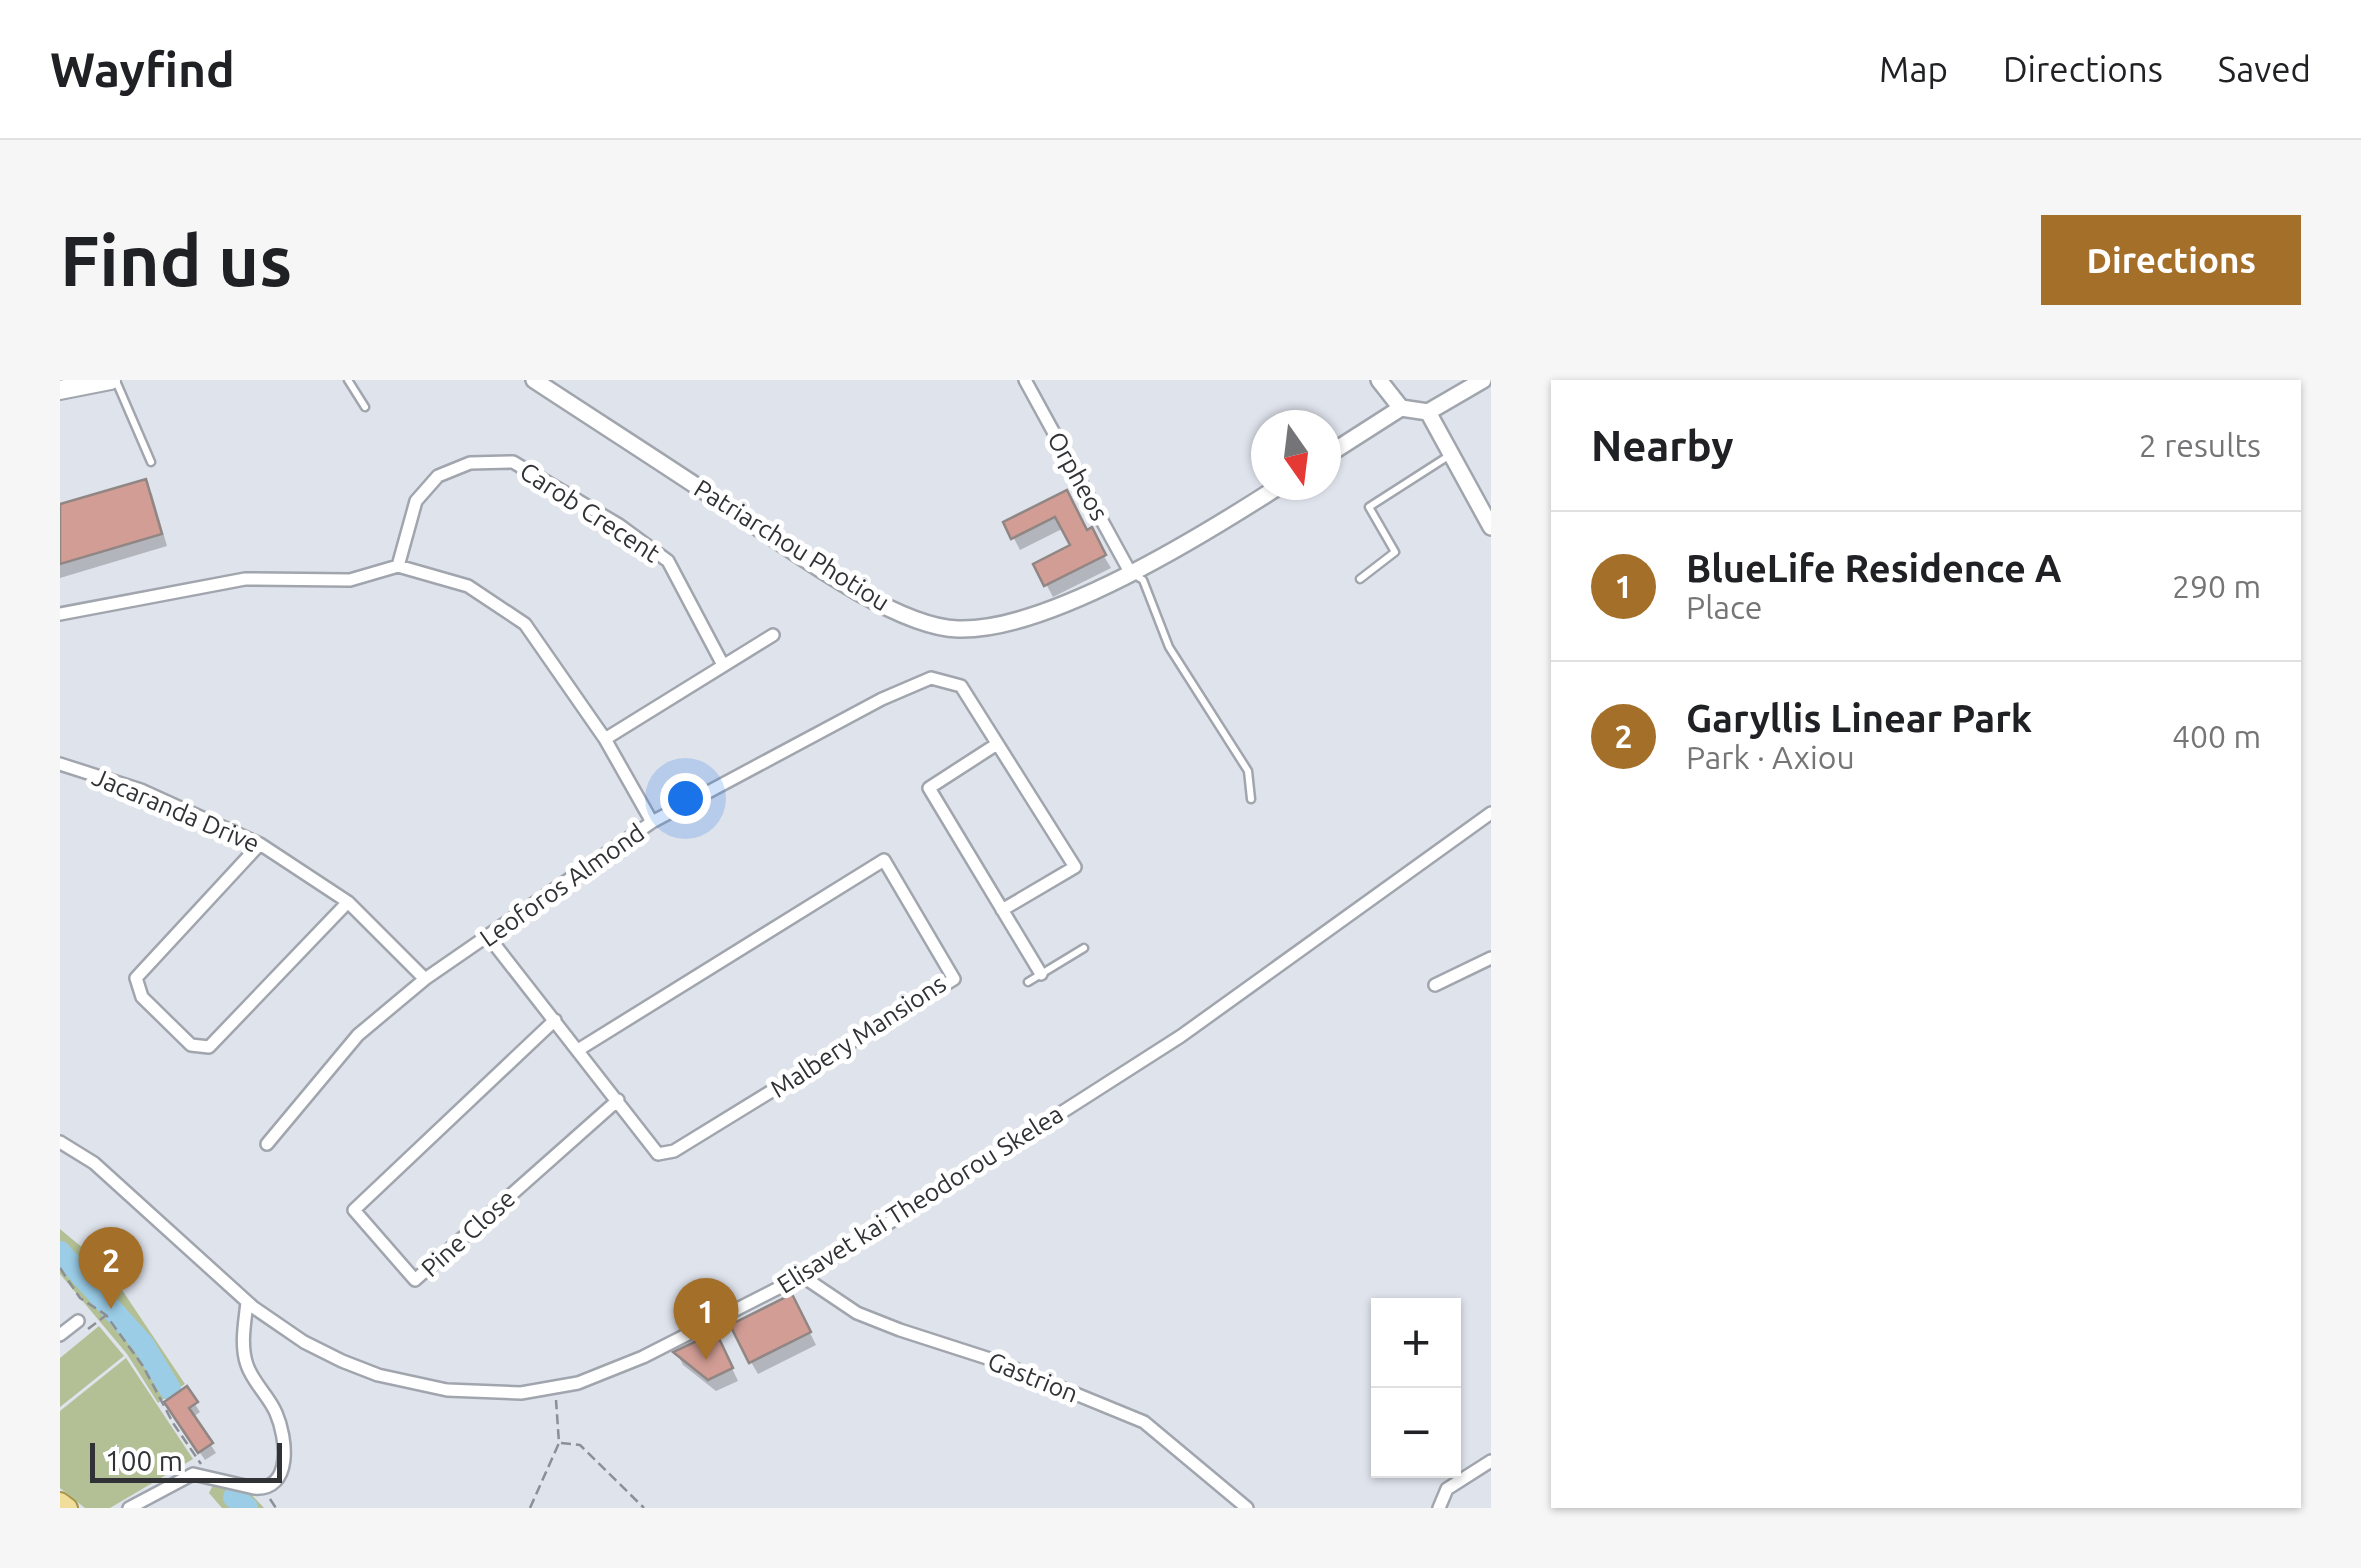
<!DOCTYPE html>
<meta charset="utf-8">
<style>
:root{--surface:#fff;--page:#f6f6f6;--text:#202124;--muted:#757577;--line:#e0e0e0;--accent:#a46f29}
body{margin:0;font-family:Ubuntu,sans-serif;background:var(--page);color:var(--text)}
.controls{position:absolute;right:30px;bottom:30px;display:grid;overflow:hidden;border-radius:0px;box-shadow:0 2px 8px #0004}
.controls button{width:90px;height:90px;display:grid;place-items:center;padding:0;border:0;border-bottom:2px solid var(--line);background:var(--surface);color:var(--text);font:50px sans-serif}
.compass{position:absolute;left:1191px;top:30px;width:90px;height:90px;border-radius:50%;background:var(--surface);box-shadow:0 2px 8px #0004;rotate:166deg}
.scale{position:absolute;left:30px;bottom:25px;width:192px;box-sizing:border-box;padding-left:10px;border:5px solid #303235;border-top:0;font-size:28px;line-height:35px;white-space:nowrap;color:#303235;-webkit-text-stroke:8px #fff;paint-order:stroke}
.you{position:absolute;left:625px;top:418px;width:35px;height:35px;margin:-25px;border:8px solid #fff;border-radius:50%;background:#1a73e8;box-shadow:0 0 0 15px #1a73e833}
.badge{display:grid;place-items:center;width:65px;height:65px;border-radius:50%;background:var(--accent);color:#fff;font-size:32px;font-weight:700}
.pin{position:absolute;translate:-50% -82px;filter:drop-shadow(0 2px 5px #0008)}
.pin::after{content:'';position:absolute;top:52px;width:35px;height:30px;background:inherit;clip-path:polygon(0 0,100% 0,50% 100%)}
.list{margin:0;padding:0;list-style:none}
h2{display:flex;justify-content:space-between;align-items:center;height:130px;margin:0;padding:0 40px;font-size:42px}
h2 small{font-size:32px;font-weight:400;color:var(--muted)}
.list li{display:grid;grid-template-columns:65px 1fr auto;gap:30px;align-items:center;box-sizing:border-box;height:150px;padding:0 40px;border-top:2px solid var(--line)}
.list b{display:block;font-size:38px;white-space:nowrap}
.list p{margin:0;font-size:32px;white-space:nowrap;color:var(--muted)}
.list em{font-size:32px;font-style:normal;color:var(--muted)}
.map{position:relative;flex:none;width:1431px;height:1128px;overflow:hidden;border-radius:0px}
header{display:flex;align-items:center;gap:60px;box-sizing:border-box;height:140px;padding:0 50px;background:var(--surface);border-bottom:2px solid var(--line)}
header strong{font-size:48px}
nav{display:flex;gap:55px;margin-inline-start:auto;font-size:35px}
.intro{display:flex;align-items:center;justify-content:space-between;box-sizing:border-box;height:240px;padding:0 60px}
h1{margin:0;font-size:70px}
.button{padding:25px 45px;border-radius:0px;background:var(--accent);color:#fff;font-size:35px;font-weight:700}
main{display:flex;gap:60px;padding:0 60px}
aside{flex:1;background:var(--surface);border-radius:0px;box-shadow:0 2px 8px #0004}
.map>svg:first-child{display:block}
.green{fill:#b3c095}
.shadow{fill:#0003}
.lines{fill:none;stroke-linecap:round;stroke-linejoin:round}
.river{stroke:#9bcde7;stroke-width:22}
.building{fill:#d19d95;stroke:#908684;stroke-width:2.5}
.service-casing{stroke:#a1a5ad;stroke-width:11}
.minor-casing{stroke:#a1a5ad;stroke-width:16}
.tertiary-casing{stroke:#a1a5ad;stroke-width:20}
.secondary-casing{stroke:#a1a5ad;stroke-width:22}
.primary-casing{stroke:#a6944a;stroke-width:22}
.path{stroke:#8c8f95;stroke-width:2.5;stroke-dasharray:10 5;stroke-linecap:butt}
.service{stroke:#fff;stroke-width:6}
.minor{stroke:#fff;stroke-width:11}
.tertiary{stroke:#fff;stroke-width:15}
.secondary{stroke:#fff;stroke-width:18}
.primary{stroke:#f0de9a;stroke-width:18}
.labels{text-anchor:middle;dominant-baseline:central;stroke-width:10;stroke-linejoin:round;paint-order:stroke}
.street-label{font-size:25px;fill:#303235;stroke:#fff}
</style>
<header>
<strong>Wayfind</strong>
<nav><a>Map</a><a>Directions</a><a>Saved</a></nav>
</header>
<div class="intro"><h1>Find us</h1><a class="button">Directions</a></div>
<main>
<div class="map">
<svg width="1431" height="1128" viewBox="0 0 1431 1128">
<rect width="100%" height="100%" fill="#dfe3ec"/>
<path class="green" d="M0 849 48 889 125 1004 98 1023 67 974 0 894Z
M39 946 64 976 0 1027V978Z
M66 978 133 1079 50 1128H25L0 1108V1031Z
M153 1105 190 1113 204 1128H162L149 1113Z"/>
<path class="shadow" d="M85 102 92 114 107 166 0 198V126Z
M1006 113 1051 188 993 217 976 185 1013 166 1004 148 960 170 946 143Z
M738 929 756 965 698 994 691 982Z
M662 967 678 1001 656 1011 623 985 617 973Z
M126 1010 140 1032 133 1037 156 1073 145 1080 112 1032Z"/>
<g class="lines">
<path class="river" d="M0 872 83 964 110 1009
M174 1117 187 1128"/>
</g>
<path class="building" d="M86 99 102 154 0 184V124Z
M1007 110 1027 150 1032 147 1046 175 984 206 973 184 1010 165 995 137 951 159 943 142Z
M732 914 751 952 689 983 670 945Z
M656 952 673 988 648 1000 613 972Z
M127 1006 138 1022 129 1028 153 1063 138 1073 104 1022Z"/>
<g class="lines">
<defs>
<path id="service" d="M288 0 305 27
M56 1 91 82
M1073 194 1083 200 1109 267 1188 391 1191 419
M1300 199 1335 172 1309 127 1390 75
M968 602 1024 568"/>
<path id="minor" d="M965 0 1070 192
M338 186 356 121 378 96 410 83 453 82 559 145 608 181 663 285
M0 234 185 199 290 200 338 186 408 206 465 244 545 359 592 442
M545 359 713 255
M937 364 869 408 981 594
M0 384 81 410 200 464 288 522 365 599
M200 464 76 598 82 617 131 665 149 667 288 522
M428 556 598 774 614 771 894 599 824 480 518 670
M1375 605 1431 578
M495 640 294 830 355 900 558 720
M0 762 34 783 193 927 244 962 282 981 318 995 387 1010 461 1013 518 1003 583 977 742 896 832 841 1121 656 1431 433
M207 764 298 655 365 599 592 442 822 319 871 298 901 306 1015 487 942 530
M742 896 797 933 840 950 933 980 1084 1042 1187 1128
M0 955 18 941
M69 1128 133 1094 194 1108C233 1111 227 1058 216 1033 209 1016 193 1003 187 985 180 965 185 942 187 922
M1379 1128 1387 1109 1431 1081"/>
<path id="tertiary" d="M474 0C538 42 602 83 665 125 721 162 832 247 898 249 988 252 1145 154 1221 105
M1319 0 1341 28 1368 32
M1368 32 1431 147
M1368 32 1423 0
M1266 76 1341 28"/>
<path id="secondary" d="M0 10 51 0"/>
<path id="primary" d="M0 1122 8 1128"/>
</defs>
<use href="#service" class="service-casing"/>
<use href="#minor" class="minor-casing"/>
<use href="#tertiary" class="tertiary-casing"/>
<use href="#secondary" class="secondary-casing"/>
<use href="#primary" class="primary-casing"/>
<path class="path" d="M0 888 20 918 46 935 83 986 113 1043 141 1084
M28 949 45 936
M501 1063 520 1065 584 1128
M210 1119 216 1128
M470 1128 499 1063 496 1020"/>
<use href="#service" class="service"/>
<use href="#minor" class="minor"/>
<use href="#tertiary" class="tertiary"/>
<use href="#secondary" class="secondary"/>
<use href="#primary" class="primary"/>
</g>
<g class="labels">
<g class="street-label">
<text transform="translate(1018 96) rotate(61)">Orpheos</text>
<text transform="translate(530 132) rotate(33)">Carob Crecent</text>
<text transform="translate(732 165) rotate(32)">Patriarchou Photiou</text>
<text transform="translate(116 430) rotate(23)">Jacaranda Drive</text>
<text transform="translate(502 505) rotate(-35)">Leoforos Almond</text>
<text transform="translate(798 656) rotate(-33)">Malbery Mansions</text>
<text transform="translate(860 819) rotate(-32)">Elisavet kai Theodorou Skelea</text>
<text transform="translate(408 853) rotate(-42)">Pine Close</text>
<text transform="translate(973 997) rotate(22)">Gastrion</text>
</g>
</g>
</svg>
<div class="controls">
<button>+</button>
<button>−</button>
</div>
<svg class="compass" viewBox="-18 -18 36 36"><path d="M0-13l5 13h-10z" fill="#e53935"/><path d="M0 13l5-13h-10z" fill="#757577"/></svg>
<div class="scale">100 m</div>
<div class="you"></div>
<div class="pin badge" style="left:646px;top:980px">1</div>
<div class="pin badge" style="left:51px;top:929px">2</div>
</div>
<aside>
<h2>Nearby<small>2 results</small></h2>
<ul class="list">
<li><span class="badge">1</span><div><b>BlueLife Residence A</b><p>Place</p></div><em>290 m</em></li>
<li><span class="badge">2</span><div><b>Garyllis Linear Park</b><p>Park · Axiou</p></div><em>400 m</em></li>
</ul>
</aside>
</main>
